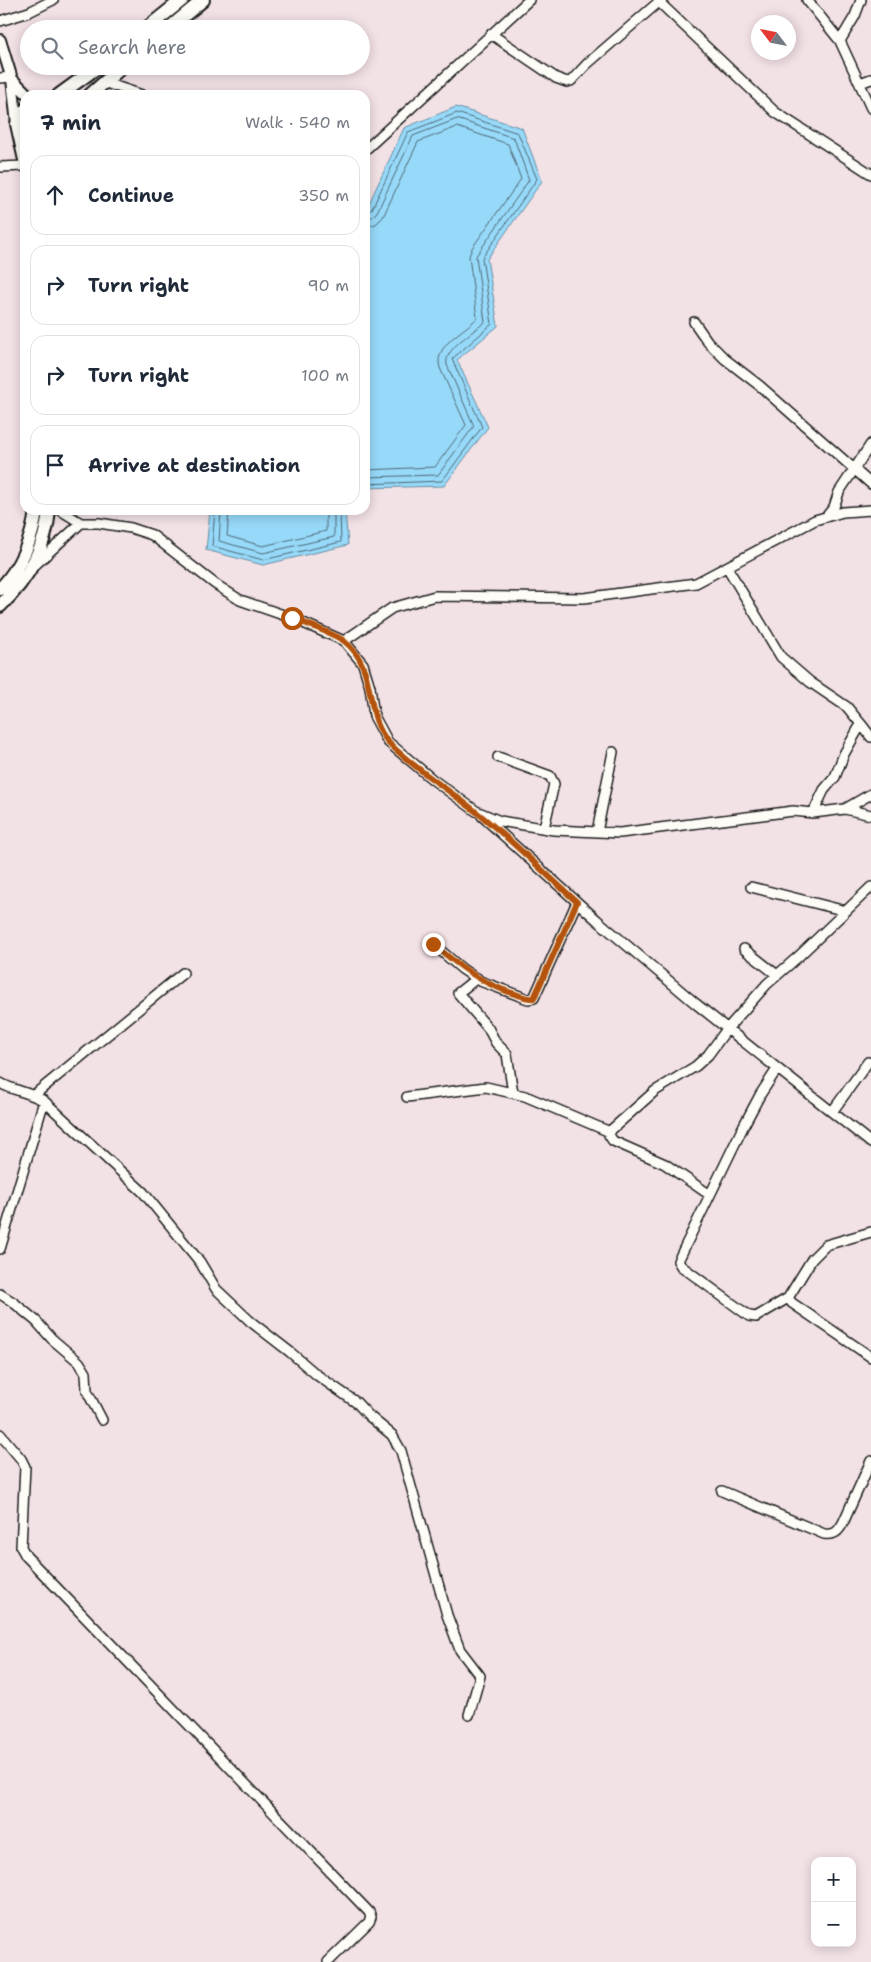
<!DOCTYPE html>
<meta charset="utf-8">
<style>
:root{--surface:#fff;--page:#f6f6f7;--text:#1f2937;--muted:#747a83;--line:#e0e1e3}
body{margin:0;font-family:"Shantell Sans",sans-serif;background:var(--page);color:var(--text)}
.controls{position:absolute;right:15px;bottom:15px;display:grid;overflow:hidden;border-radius:10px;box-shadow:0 2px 12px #0003}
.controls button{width:45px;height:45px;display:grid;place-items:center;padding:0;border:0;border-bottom:1px solid var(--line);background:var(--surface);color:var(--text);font:25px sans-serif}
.compass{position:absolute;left:751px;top:15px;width:45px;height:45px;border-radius:50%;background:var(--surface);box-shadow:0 2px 12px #0003;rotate:302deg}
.stop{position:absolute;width:15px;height:15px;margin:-11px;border:4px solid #b45309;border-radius:50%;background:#fff}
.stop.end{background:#b45309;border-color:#fff;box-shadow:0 1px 5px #0008}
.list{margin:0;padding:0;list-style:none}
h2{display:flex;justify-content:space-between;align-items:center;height:65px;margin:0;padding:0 20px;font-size:21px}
h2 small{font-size:16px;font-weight:400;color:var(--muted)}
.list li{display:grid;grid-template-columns:32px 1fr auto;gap:15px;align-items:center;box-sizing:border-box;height:80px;margin:0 10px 10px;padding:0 10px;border:1px solid var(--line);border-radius:15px}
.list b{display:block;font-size:19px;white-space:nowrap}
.list em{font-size:16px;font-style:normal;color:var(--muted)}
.icon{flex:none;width:28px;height:28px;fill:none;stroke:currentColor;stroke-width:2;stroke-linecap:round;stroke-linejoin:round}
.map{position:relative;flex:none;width:871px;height:1962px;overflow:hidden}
.search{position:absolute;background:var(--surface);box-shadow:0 2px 12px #0003;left:20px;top:20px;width:350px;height:55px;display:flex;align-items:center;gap:12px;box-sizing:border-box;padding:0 18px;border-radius:28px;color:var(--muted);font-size:19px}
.panel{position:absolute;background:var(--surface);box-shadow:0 2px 12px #0003;left:20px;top:90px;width:350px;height:425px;border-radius:15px}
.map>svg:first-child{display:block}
.water{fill:#97d9f9;stroke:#668da1}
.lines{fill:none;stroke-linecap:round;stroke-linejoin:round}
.shore{stroke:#4d6874;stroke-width:1}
.minor-casing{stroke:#1c1c1c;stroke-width:12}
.tertiary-casing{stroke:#1c1c1c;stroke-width:14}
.secondary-casing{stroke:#1c1c1c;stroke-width:16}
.minor{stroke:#fdfcf7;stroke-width:9}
.tertiary{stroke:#fdfcf7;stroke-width:10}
.secondary{stroke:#fdfcf7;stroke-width:12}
.route{stroke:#b45309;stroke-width:6}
</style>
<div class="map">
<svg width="871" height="1962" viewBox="0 0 871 1962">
<rect width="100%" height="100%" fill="#f2e1e5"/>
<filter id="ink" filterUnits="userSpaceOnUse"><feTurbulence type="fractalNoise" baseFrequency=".02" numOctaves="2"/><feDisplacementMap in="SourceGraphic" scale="10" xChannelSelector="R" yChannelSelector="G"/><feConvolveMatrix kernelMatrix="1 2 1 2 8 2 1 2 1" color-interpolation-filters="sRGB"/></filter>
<g filter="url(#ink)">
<path class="water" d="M456 107 522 128 542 181 487 259 498 326 457 360 488 427 444 486 365 488V212L404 128Z
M210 510H345L348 545 263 565 206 550Z"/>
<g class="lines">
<path class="shore" d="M365 213 372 209 408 132 457 113 518 133 537 179 482 258 492 324 452 359 482 427 442 481 365 484
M365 219 372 217 377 212 413 136 457 119 514 138 529 180 476 256 485 322C474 332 443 349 447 365L474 426 438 475 365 477
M365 227 376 224 383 217 418 142 457 127 508 144 521 179 472 248 469 256 477 318C464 332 433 345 440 368L466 425 435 467 365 470
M215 510 212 546 263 560 341 542 340 510
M221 510 219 541 263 553 334 537V510
M229 510 227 536 263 546 326 531V510"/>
<defs>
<path id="minor" d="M807 0 840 41 871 108
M659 2 775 112 871 174
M0 21 29 12 53 0
M491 34 556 78 567 82 571 81 587 64 661 0
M840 41 855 16 861 0
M0 78 11 77
M103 82 142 95
M860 83 871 79
M365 150 529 0
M0 167 25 166
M694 322 708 342 725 359 760 386 871 484
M60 510 81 523H99L131 528 152 535 215 584 240 600 292 618 344 641 363 664 370 687 374 716 388 742 432 779 476 811 500 821 554 830 620 833 793 811 813 813 845 809 871 815
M826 517 834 507 839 492 871 444
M35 565 81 523
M727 567 781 657 810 682 847 707 861 724 844 754 835 777 824 790 813 813
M344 641 392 608 435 596 584 598 696 583 815 520 843 512 871 510
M861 724 871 737
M498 757 550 776 554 784 544 828
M845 809 871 794
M482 816 597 920 695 1003 871 1143
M597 832 613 752
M751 887 846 911
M433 944 462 969 480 981 528 999 534 998 577 902
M744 949 777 975
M477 978 458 993 488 1028 496 1043 507 1054 513 1093
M777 1069 760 1095 744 1125 678 1261 681 1266 749 1316 756 1317 788 1298
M0 1083C14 1091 30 1092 44 1101L143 1192 200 1262 216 1289 250 1321 290 1352 317 1375 357 1403 369 1416 392 1435 401 1451 447 1615 460 1650 480 1676 469 1715
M34 1095 183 973
M407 1097 486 1087 525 1096 610 1132
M832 1112 868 1062
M710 1195 665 1164 613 1141 609 1135 611 1130 655 1091 696 1066 708 1055 727 1029 767 984 799 956 871 887
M871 1232 826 1245 812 1259 788 1298 792 1303 871 1357
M0 1249 44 1101
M0 1294 13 1302 36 1321 52 1339 79 1362 86 1373 87 1391 102 1420
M0 1434 21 1459 25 1467 21 1547 26 1556 369 1912 371 1917 369 1922 328 1962
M722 1491 824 1534C835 1535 838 1532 843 1523L871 1461"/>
<path id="tertiary" d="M0 40 12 79 17 124
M12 79 28 95"/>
<path id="secondary" d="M146 29 182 0
M168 29 203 0
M59 95 99 66
M90 95 123 66
M25 110 20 116 17 124 25 160
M0 589C20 569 33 538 36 510
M0 606C27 580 46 548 49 510"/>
</defs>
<use href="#minor" class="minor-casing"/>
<use href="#tertiary" class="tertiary-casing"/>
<use href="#secondary" class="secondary-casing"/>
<use href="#minor" class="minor"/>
<use href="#tertiary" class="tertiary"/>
<use href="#secondary" class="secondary"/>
</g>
</g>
<g class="lines" filter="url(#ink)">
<path class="route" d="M292 618C304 623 335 634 344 641 379 668 362 713 389 743 414 769 447 788 475 811 511 839 543 872 577 902L534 998C527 999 522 996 515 994 482 984 459 966 433 944"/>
</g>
</svg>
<div class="controls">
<button>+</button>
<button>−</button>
</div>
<svg class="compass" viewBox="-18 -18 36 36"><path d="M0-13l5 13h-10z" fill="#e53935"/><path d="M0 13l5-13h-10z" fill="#747a83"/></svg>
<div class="stop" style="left:292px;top:618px"></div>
<div class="stop end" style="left:433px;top:944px"></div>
<div class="search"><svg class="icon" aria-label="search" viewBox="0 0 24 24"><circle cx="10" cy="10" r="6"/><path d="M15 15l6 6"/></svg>Search here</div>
<section class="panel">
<h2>7 min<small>Walk · 540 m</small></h2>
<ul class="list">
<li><svg class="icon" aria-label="ahead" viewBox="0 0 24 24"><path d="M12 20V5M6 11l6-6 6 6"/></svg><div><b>Continue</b></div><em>350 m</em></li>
<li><svg class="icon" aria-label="right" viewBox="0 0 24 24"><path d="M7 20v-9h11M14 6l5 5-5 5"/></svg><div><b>Turn right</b></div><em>90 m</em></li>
<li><svg class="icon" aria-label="right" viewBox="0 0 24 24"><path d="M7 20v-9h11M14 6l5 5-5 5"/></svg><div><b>Turn right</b></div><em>100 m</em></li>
<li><svg class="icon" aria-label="arrive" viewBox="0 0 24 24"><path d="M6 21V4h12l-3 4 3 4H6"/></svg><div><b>Arrive at destination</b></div></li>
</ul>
</section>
</div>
